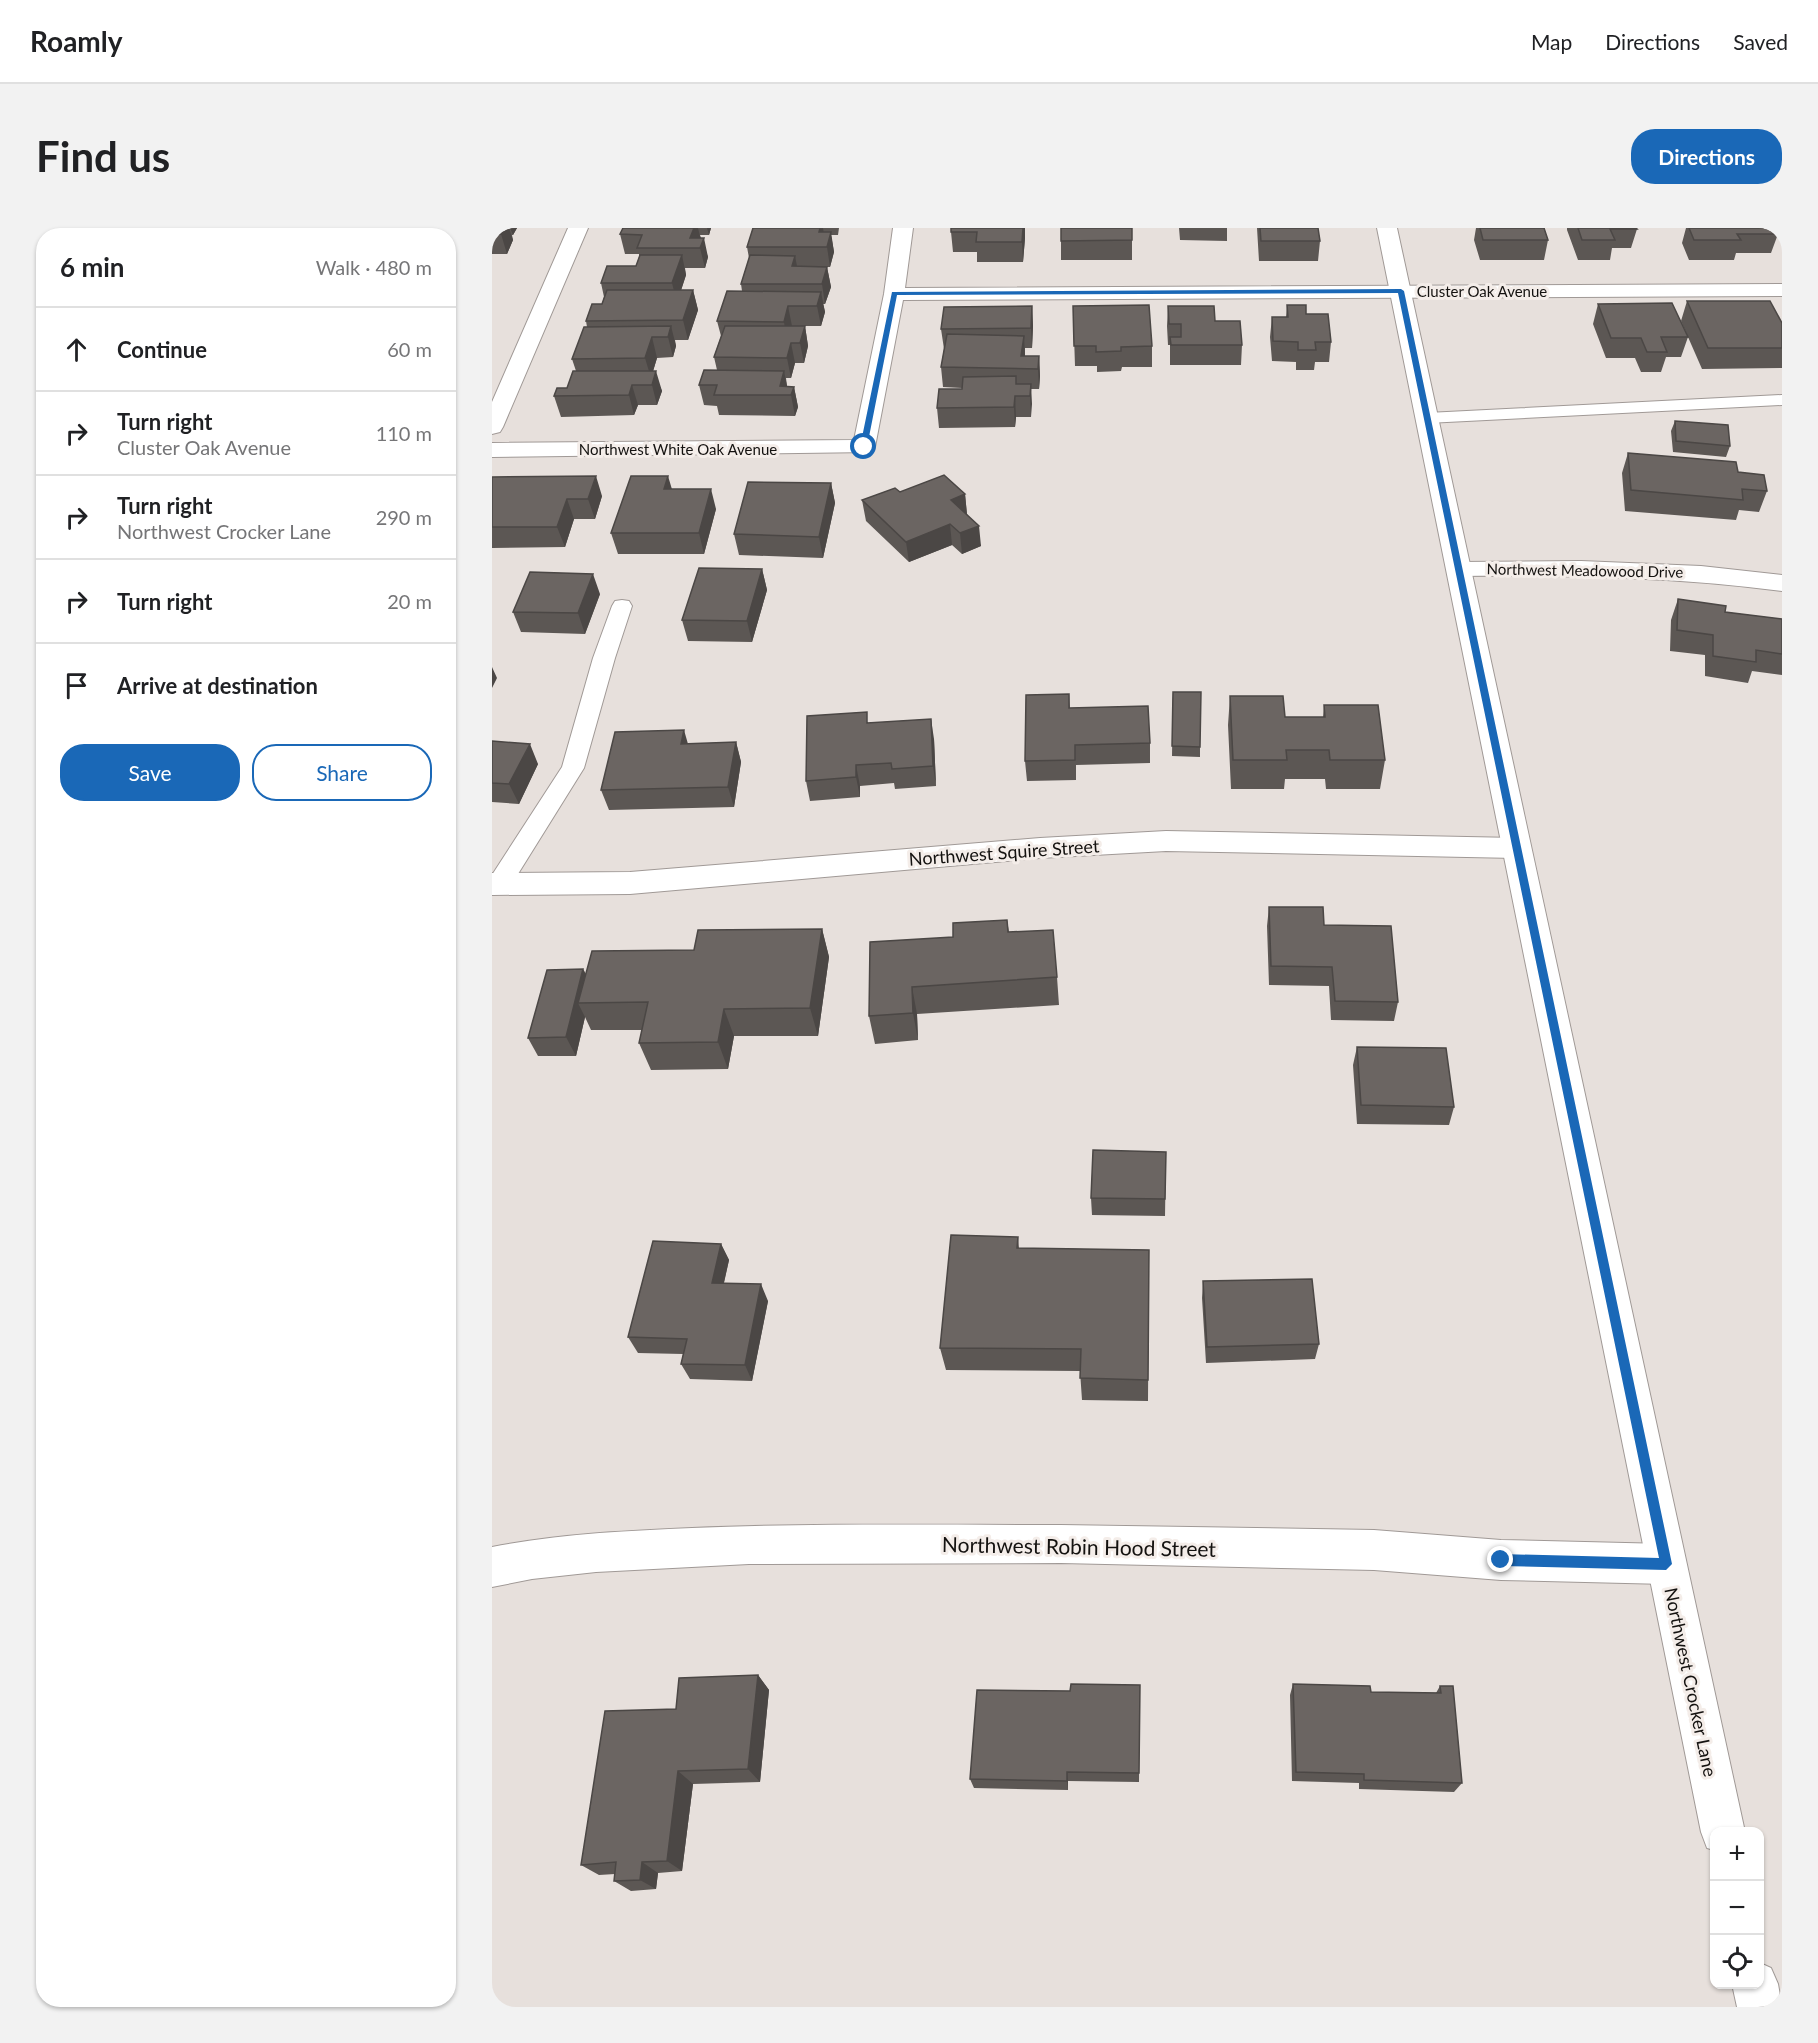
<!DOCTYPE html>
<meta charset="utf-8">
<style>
:root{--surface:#fff;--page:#f2f2f2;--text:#202124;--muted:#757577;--line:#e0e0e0;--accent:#1a68b7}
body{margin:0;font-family:Lato,sans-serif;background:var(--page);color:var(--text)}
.controls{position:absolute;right:18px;bottom:18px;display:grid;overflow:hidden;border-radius:12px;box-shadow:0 2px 4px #0004}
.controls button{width:54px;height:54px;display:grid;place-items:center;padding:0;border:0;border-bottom:2px solid var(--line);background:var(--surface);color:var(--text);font:30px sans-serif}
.stop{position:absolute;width:18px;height:18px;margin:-14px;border:4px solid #1a68b7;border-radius:50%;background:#fff}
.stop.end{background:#1a68b7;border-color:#fff;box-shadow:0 2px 6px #0008}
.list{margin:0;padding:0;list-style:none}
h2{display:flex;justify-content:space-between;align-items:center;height:78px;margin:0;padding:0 24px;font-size:26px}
h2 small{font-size:20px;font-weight:400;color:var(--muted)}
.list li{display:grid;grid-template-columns:39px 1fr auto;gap:18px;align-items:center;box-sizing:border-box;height:84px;padding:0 24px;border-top:2px solid var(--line)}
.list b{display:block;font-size:22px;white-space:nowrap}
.list p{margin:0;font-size:20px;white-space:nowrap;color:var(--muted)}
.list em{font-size:20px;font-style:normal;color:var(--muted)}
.actions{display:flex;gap:12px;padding:18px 24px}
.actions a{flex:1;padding:14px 0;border:2px solid var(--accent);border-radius:24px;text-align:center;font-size:21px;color:var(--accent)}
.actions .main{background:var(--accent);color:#fff}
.icon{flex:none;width:33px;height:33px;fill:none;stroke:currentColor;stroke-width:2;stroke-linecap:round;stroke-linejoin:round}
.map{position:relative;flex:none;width:1290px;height:1779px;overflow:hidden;border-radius:24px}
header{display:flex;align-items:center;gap:36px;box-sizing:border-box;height:84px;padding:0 30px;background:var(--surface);border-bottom:2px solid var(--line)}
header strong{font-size:28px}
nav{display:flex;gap:33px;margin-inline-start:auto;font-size:21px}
.intro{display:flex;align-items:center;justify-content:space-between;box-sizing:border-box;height:144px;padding:0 36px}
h1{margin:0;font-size:42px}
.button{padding:15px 27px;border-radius:24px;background:var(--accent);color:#fff;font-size:21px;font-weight:700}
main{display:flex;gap:36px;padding:0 36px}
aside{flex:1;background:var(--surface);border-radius:24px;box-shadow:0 2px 4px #0004}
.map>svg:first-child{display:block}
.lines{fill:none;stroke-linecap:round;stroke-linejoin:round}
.lane-casing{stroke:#a09996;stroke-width:2}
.street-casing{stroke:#a09996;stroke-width:2}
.secondary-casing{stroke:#a09996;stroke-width:2}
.lane{fill:#fff;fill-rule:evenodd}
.street{fill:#fff;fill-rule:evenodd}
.secondary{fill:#fff;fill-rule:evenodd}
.wall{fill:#5c5754}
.shaded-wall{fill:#4b4745}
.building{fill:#6b6562;stroke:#4b4745;stroke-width:1.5}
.route{fill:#1a68b7}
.labels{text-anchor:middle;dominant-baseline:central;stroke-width:6;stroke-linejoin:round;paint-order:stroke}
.far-street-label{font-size:15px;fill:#141210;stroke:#f4ede9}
.street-label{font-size:18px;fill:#141210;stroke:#f4ede9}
.near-street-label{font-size:21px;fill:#141210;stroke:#f4ede9}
</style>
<header>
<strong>Roamly</strong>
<nav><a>Map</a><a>Directions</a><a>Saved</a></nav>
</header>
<div class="intro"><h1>Find us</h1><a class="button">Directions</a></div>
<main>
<aside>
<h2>6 min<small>Walk · 480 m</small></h2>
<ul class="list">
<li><svg class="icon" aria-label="ahead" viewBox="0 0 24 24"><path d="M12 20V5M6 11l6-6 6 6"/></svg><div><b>Continue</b></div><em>60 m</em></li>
<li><svg class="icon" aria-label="right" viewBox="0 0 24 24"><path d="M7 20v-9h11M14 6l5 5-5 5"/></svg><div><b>Turn right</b><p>Cluster Oak Avenue</p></div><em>110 m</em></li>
<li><svg class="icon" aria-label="right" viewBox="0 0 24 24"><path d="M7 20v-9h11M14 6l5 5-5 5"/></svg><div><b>Turn right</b><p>Northwest Crocker Lane</p></div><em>290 m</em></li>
<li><svg class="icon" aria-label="right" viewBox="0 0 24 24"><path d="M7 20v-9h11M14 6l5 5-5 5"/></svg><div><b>Turn right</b></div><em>20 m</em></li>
<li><svg class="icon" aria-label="arrive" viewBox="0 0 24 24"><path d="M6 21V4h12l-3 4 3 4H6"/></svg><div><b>Arrive at destination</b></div></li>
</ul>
<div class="actions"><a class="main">Save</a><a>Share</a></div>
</aside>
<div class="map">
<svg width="1290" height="1779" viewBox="0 0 1290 1779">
<rect width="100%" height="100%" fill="#e7e0dc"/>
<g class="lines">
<defs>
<path id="lane" d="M1290 167V177L935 195 926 190 935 185Z
M130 372 137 373 140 378 123 430 92 540 16 662 7 665 0 663V647L70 539 101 430 120 378 123 373Z"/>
<path id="street" d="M76 0H96L11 199 8 204 0 206V174Z
M401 0H421L413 60 1290 56V68L411 72 383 219 380 224 0 229V215L362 212 392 66Z
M1089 333 1209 338 1290 347V363C1182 349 1075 347 967 348L958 346 955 341 958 336 967 334Z
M674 603 1024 610 1034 613 1038 620 1034 627 1024 630 674 623 548 630 138 666 0 667V645L138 644 548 610Z
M569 1297 882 1302 1009 1312 1174 1316 1188 1322 1194 1336 1188 1350 1174 1356 1009 1352 882 1342 569 1335 257 1336 104 1344 40 1351 0 1359V1319C66 1306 132 1303 200 1300 322 1295 446 1297 569 1297Z"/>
<path id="secondary" d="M885 0H905L1253 1604H1222V1622L1215 1620 1209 1604Z
M1268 1735 1279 1740 1286 1756 1290 1779H1245L1240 1756H1268Z"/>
</defs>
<use href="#lane" class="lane-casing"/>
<use href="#street" class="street-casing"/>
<use href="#secondary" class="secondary-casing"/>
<use href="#lane" class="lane"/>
<use href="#street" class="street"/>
<use href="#secondary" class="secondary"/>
</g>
<path class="wall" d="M0 0H25L21 7H20L21 12 15 26H0Z
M131 0H219L217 7H208L216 29 213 40H193L194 47 189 62H201L206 82 196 112H183L184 118 181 129 165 130 161 143 170 163 165 177H146L142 187 69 189 62 168 75 160 84 143 80 131 95 99 94 93 110 76 112 69 109 55 144 38 147 29V26H133L128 6Z
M261 0H347L346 7H339L342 24 338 39H332H335L339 59 333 76H331L333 84 329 98H313L316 118 312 135H303L299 150H294L295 158 302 159 306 179 303 188 227 187 225 178 212 177 207 157 225 142 222 129 229 108 225 93 250 63 249 56 257 30 255 19Z
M459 0 533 10 531 34H485V24H461L459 4Z
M640 0V32H569V13Z
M687 0H735V13L688 12Z
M765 0H826L828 13 826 33H767Z
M984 0H1052L1056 12 1052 32H988L982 12Z
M1075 0H1144L1145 1 1139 20H1120L1118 32H1086L1075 2Z
M1194 0H1283L1286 6 1279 25H1244L1242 32H1197L1190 15Z
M1195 73 1290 95V140L1210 141 1189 93Z
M1106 76 1196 109 1189 129H1174L1169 144H1149L1143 130H1114L1101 96Z
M795 77 814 86 839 114 837 134H823L822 142H804V134L780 133 778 109 780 89H794Z
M540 78 541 98 540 120H533V128H547L548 148 547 161H539V189H524L523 199 447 200 445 180 470 161V160L451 159 449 139 452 121 449 101Z
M581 78 660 118V139H630L629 143 605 144V138H583Z
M676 78 723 93 750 117 749 137H678V117H676L675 98Z
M1183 193 1238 218 1234 229 1181 224 1179 203Z
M1136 225 1246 244 1275 263 1267 284 1247 282 1244 292 1133 283 1130 245Z
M0 249 110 268 103 291H82L73 319 0 320Z
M339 255 343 275 331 330 247 327 242 306Z
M179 261 224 281 212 326H126L119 305Z
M408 264 473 266 475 286 489 318 470 326 460 317 417 334 374 293 370 272Z
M270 341 275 362 260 414 196 413 190 392Z
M108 366 93 406 29 404 21 384Z
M1186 371 1233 384 1290 391V447L1260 443 1256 455 1213 448V427L1178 423 1179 392Z
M681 464 708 519V529L680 528Z
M577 466 578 480 658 515V535L584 537V552L535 553 533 533Z
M738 468 793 489H831L832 477 893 532 888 561H834L833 551H793L792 561H739L736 497Z
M377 495 442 511 444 558 403 561 402 555 368 558V569L318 573 314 553Z
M0 513 46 536 27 576 0 574Z
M244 514 249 534 242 579 117 582 109 562Z
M777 679 832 697 906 774 902 793 839 792 837 758 777 757 775 698Z
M515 692 517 704 565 749 567 777 425 786 426 812 383 816 377 788 461 709Z
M330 701 337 729 326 808H242L236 841 159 842 147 815 150 802H99L93 789 84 828H46L36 810 91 741 94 746 202 722Z
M865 819 962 879 957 897 865 896 861 837Z
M674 924 673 988 600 987 599 970Z
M526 1009 527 1020 657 1022 656 1173 590 1172 588 1143 454 1142 448 1120Z
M229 1016 237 1032 232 1055 276 1073 260 1153 198 1151 189 1136 191 1126 146 1125 136 1109Z
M711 1053 827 1116 823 1131 714 1135 710 1070Z
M266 1447 277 1462 268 1554 201 1556 190 1643 166 1645 164 1661 139 1663 122 1653 123 1646 107 1647 89 1637 184 1481Z
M801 1456 879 1464 944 1465 948 1458 970 1555 962 1564 867 1561V1555L800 1553 798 1467Z
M648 1457 647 1554 576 1553V1562L482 1560 478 1551 578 1463Z"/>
<path class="shaded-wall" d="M12 0H17L21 12 15 26 9 6Z
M18 0H25L21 7Z
M202 0H206L209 12 198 10Z
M215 0H219L217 7Z
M328 0H331L333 12 327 4Z
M531 0H533V10L531 34 530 14Z
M339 4 342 24 338 39 335 19Z
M212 10 216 29 213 40 208 20Z
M190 27 194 47 185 75 180 55Z
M303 28 307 48 300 38Z
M335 39 339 59 333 76 330 56Z
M201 62 206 82 196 112 191 92Z
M329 64 333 84 329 98 325 78Z
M296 78 300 98 295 114 292 94Z
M540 78 541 98 540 120 539 100Z
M179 98 184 118 181 129 176 109Z
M313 98 316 118 312 135 308 115Z
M532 108 533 128H529Z
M160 109 165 130 159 150 153 130Z
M299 115 303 135 299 150 295 130Z
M547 128 548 148 547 161 546 141Z
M164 143 170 163 165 177 160 157Z
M292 143 296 163 288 158Z
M539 156 540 176 539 189 538 168Z
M140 157 146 177 142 187 137 167Z
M302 159 306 179 303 188 299 167Z
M523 168 524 189 523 199 522 179Z
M104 248 110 268 103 291 96 271Z
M176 248 182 268 172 261Z
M339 255 343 275 331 330 327 309Z
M219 261 224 281 212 326 207 305Z
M473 266 475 287 459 272Z
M75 271 82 291 73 319 65 299Z
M458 296 460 317 417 334 414 314Z
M487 298 489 318 470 326 468 305Z
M270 341 275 362 260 414 255 393Z
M101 346 108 366 93 406 86 385Z
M0 439 5 450 0 460Z
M439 491 442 511 444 558 441 538Z
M192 502 198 523 189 516Z
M244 514 249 534 242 579 236 559Z
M38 516 46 536 27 576 17 556Z
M364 537 368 558V569L364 549Z
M330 701 337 729 326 808 318 780Z
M91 741 100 760 86 775 93 789 84 828 74 809Z
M420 759 425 786 426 812 421 785Z
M232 781 242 808 236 841 226 814Z
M229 1016 237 1032 228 1071 220 1055Z
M269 1056 276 1073 260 1153 253 1137Z
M266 1447 277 1462 268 1554 256 1541Z
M186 1543 201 1556 190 1643 175 1633Z
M575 1544 576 1553V1562L575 1553Z
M150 1634 166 1645 164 1661 148 1652Z"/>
<path class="building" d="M0 0H12L9 6 0 7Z
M131 0H202L198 10H212L208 20H145L150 7 128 6Z
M261 0H328L327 4H339L335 19H255Z
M459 0H531L530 14H484L485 4H459Z
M569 0H640V12L569 13Z
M768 0H826L828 13H769Z
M988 0H1052L1056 12H991Z
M1086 0H1144L1145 1H1118L1123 12H1090Z
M1197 0H1283L1286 6H1245L1249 12H1202Z
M148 27H190L180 55H109L115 38H144Z
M258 27 303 28 300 38 335 39 330 56H249Z
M115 62H201L191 92 94 93 100 76H110Z
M235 63 329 64 325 78H296L292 94 225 93Z
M1195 73H1278L1290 95V120H1216Z
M1180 75 1196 109H1169L1175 124H1155L1149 110H1119L1106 76Z
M657 77 660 118 629 119V123L604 124V118H582L581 78Z
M795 77H814V86H836L839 114H823L824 122H806V114L781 113 780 89H796Z
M540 78 539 100 449 101 452 79Z
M676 78H722L723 93H748L750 117H679L678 109H689V96H677Z
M179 98 176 109H160L153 130 80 131 92 99Z
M233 98H313L308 115H299L295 130 222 129Z
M455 106 532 108 529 128H547L546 141 449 139Z
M212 142 292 143 288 158 302 159 299 167H222L225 157H207Z
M81 143H164L160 157H140L137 167 62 168 65 160H75Z
M524 148V156H539L538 168H523L522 179 445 180 447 161H470L471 149Z
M1183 193 1236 197 1238 218 1184 213Z
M1136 225 1244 234 1246 244 1272 247 1275 263 1250 261 1251 272 1139 262Z
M452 247 473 266 459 272 487 298 468 305 458 296 414 314 370 272 403 260 408 264Z
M104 248 96 271H75L65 299H0V249Z
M139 248H176L172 261H219L207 305H119Z
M256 254 339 255 327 309 242 306Z
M207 340 270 341 255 393 190 392Z
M38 344 101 346 86 385 21 384Z
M1186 371 1234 378 1233 384 1290 391V426L1264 422V434L1221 428V407L1185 402Z
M681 464H709L708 519 680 518Z
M577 466V480L656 478 658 515 583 517V532L533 533 534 467Z
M738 468H791L793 489H833L832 477H886L893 532H838L837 522H794L795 532H741Z
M375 484V495L439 491 441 538 400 541 399 535 364 537V549L314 553 315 488Z
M192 502 189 516 244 514 236 559 109 562 123 504Z
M0 513 38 516 17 556 0 555Z
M777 679H831L832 697 899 698 906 774 843 773 840 739 779 738Z
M515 692 516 704 561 702 565 749 420 759 421 785 377 788 378 714 461 709V695Z
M330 701 318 780 232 781 226 814 147 815 156 774 86 775 100 723 202 722 206 702Z
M91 741 74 809 36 810 55 742Z
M865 819 954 820 962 879 869 877Z
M601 922 674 924 673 971 599 970Z
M459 1007 526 1009 525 1020 657 1022 656 1152 588 1150 589 1121 448 1120Z
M161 1013 229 1016 220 1055 269 1056 253 1137 189 1136 195 1111 136 1109Z
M820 1051 827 1116 715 1119 711 1053Z
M266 1447 256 1541 186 1543 175 1633 150 1634 148 1652 122 1653 124 1634 89 1637 113 1483 184 1481 187 1450Z
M579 1456 648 1457 647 1545 575 1544V1553L478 1551 485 1462 578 1463Z
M801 1456 878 1458 879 1464 949 1465 948 1458H961L970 1555 872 1552V1546L804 1544Z"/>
<path class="route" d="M909 61 912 63 1180 1336 1174 1342 1009 1338 1003 1332 1009 1326 1167 1330 906 65 405 67 375 219H368L400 64Z"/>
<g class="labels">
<g class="far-street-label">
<text x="990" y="63">Cluster Oak Avenue</text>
<text x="186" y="221">Northwest White Oak Avenue</text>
<text transform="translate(1093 342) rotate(1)">Northwest Meadowood Drive</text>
</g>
<g class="street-label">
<text transform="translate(512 624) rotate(-4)">Northwest Squire Street</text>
<text transform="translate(1199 1454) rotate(78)">Northwest Crocker Lane</text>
</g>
<g class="near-street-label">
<text transform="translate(587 1318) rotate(1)">Northwest Robin Hood Street</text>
</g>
</g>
</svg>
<div class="controls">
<button>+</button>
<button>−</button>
<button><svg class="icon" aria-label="locate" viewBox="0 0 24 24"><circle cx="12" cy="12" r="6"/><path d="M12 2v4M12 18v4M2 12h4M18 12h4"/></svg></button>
</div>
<div class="stop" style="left:372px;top:219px"></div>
<div class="stop end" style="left:1009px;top:1332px"></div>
</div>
</main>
